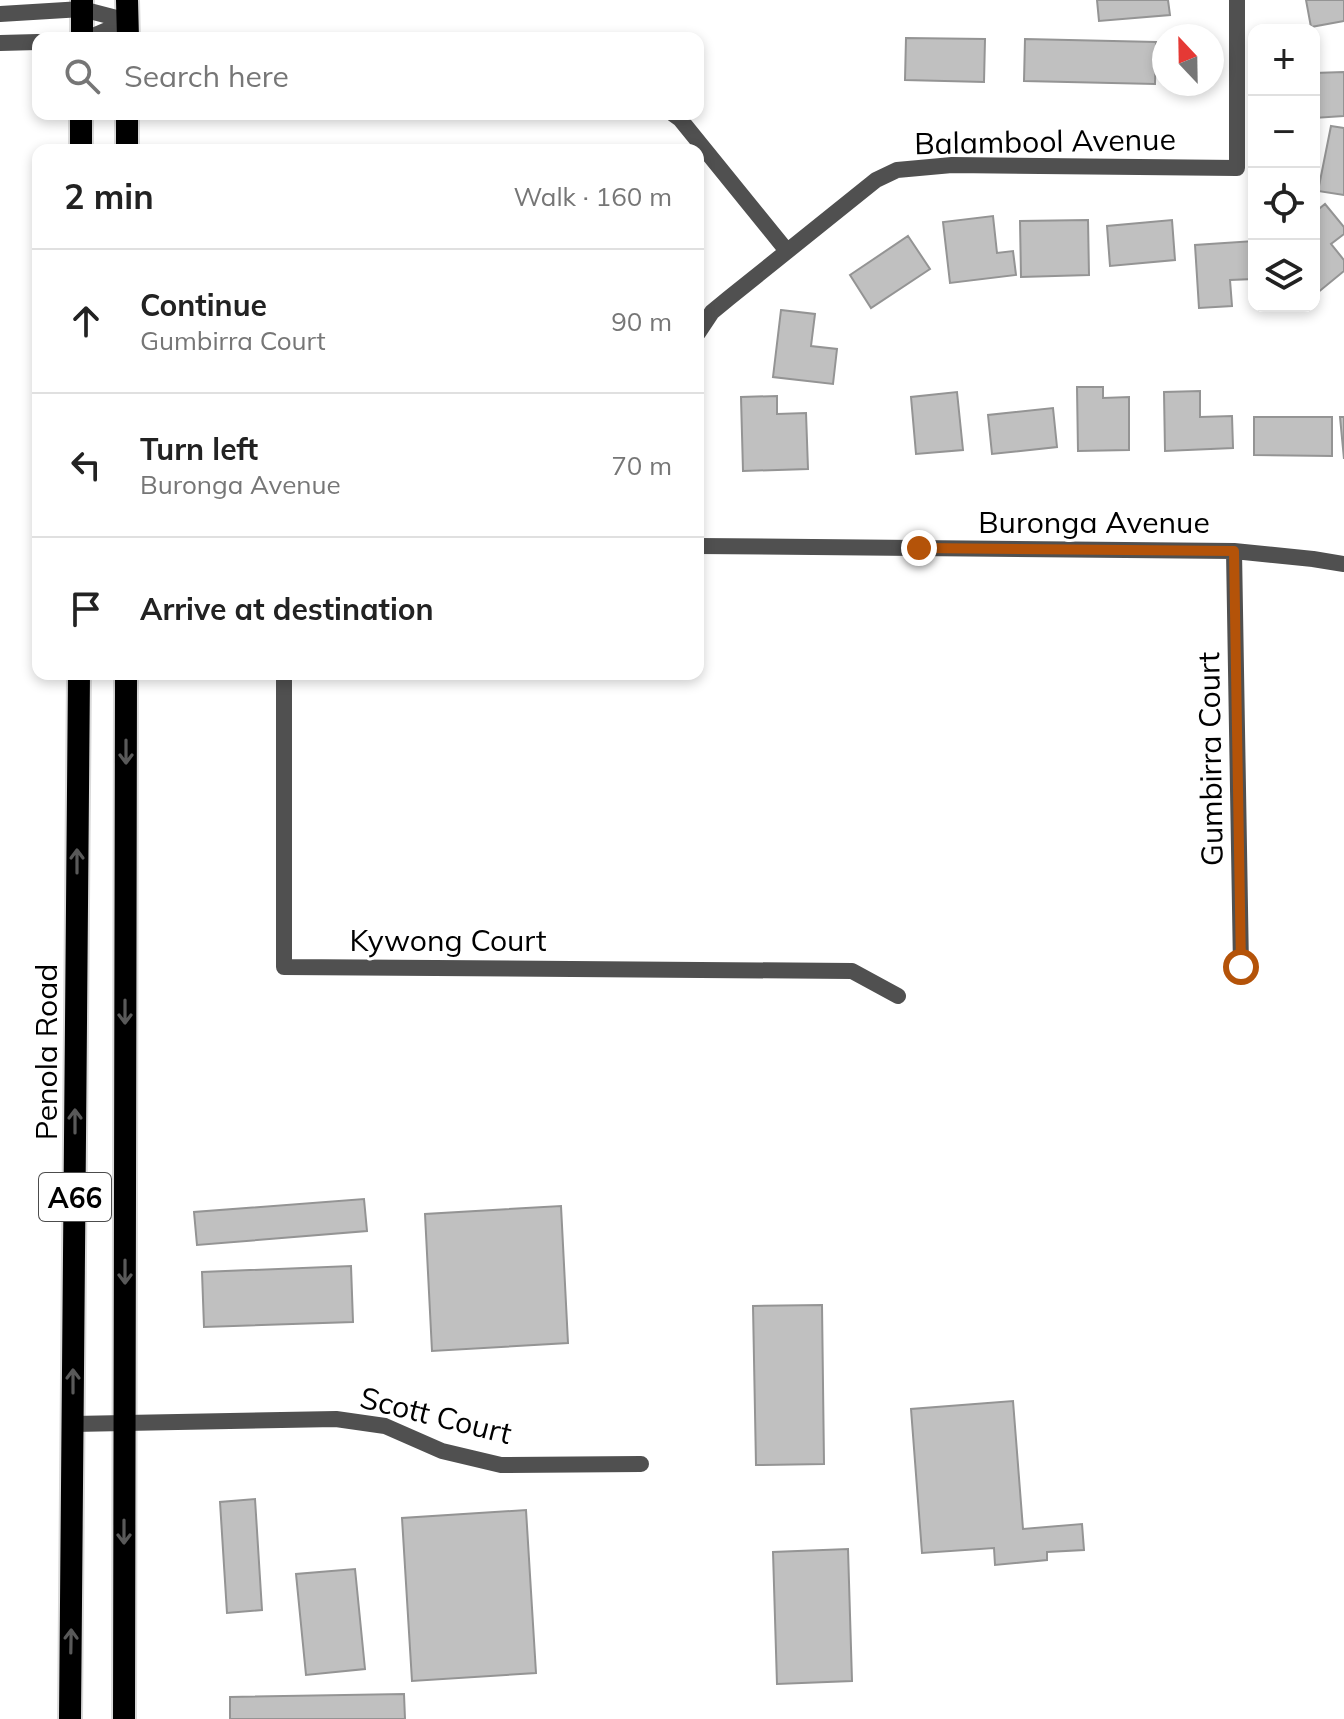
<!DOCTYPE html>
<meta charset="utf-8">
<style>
:root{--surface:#fff;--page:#f6f6f6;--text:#222;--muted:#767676;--line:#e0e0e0}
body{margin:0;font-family:Mulish,sans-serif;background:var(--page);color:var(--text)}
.controls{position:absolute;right:24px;top:24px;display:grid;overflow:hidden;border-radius:16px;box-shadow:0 4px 12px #0003}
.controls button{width:72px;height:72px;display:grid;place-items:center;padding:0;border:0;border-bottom:2px solid var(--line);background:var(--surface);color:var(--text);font:40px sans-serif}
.compass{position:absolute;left:1152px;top:24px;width:72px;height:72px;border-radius:50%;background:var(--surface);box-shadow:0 4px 12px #0003;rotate:338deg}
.stop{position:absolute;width:24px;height:24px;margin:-18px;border:6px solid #b45309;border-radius:50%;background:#fff}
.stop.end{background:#b45309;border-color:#fff;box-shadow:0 2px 8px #0008}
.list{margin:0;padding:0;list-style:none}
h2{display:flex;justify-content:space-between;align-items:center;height:104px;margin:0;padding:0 32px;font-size:34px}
h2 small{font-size:26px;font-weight:400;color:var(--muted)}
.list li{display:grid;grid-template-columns:52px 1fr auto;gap:24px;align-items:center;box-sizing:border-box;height:144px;padding:0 32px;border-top:2px solid var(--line)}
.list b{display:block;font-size:30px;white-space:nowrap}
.list p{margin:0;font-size:26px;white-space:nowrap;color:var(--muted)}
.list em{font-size:26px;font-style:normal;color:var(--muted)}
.icon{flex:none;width:44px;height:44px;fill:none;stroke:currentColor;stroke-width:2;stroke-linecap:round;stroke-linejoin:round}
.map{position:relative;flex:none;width:1344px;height:1719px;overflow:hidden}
.search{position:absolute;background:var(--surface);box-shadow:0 4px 12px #0003;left:32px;top:32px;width:672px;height:88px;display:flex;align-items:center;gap:20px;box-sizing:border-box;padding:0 28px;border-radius:16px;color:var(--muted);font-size:30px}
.panel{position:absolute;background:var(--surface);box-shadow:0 4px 12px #0003;left:32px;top:144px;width:672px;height:536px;border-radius:16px}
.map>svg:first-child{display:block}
.building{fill:#c0c0c0;stroke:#949494;stroke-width:2}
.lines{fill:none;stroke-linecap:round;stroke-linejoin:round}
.trunk-casing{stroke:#dbdbdb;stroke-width:26}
.minor{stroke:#505050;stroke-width:16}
.trunk{stroke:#000;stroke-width:22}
.oneway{stroke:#595959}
.route{stroke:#b45309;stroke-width:10}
.labels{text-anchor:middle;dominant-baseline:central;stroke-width:6;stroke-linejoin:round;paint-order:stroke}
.shield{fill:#fff;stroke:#4c4c4c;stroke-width:2}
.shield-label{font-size:28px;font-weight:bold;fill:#000}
.street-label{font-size:30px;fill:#000;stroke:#fff}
</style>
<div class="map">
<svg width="1344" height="1719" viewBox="0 0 1344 1719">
<rect width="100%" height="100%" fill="#fff"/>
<path class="building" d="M1097 0H1168L1170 15 1099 21Z
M1306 0H1344V21L1311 27Z
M906 38 985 39 984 82 905 80Z
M1025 39 1156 42 1155 84 1024 81Z
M1344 72V116L1314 118V73Z
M1331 126 1344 128V195L1318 191Z
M1325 204 1344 227V234L1331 244 1344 260V271L1316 294 1314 292V213Z
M993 216 997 253 1013 251 1016 275 950 283 943 222Z
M1088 220 1089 275 1021 277 1020 221Z
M1172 220 1175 260 1110 266 1107 226Z
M908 236 930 269 871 308 850 275Z
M1254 241V279L1230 280 1232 306 1199 308 1195 245Z
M781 310 815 314 811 346 837 349 833 384 773 377Z
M1077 387H1103V398L1129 397V450L1078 451Z
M1200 391V417L1232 416 1233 448 1165 451 1164 392Z
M957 392 963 450 916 454 911 397Z
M777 396V414L806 413 808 469 743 471 741 397Z
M1053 408 1057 447 992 454 988 415Z
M1254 417H1332V456L1254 455Z
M1340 417H1344V459Z
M364 1199 367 1231 197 1245 194 1212Z
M561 1206 568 1343 432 1351 425 1214Z
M351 1266 353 1322 204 1327 202 1272Z
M822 1305 824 1464 756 1465 753 1306Z
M1013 1401 1023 1529 1082 1524 1084 1550 1047 1552V1560L995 1565 994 1548 922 1553 911 1409Z
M255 1499 262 1610 227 1613 220 1502Z
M526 1510 536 1673 412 1681 402 1518Z
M848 1549 852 1681 777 1684 773 1552Z
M355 1569 365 1669 306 1675 296 1574Z
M404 1694 405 1719H230V1697Z"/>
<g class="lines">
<defs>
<path id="trunk" d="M82 0V38
M127 0 128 38
M81 150V114
M127 150V114
M70 1719 79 674
M124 1719 126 674"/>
</defs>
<use href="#trunk" class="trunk-casing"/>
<path class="minor" d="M0 14 82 9 128 21
M88 38 128 21
M0 43 38 42
M673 114 680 119 787 251
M698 333 712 312 729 298 876 180 897 170 952 165 1237 168V0
M698 546 1234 551 1313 559 1344 564
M1234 551 1241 967
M284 674V967L852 971 898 996
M73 1424 336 1419 385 1426 442 1451 501 1465 641 1464"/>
<use href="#trunk" class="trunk"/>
</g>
<defs><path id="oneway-shaft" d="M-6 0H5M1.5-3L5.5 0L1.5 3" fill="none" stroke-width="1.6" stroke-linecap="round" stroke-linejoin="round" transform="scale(2)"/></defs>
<g class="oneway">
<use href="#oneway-shaft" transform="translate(126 752) rotate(90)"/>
<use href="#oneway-shaft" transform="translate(77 861) rotate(-90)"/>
<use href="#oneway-shaft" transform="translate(125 1012) rotate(90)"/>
<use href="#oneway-shaft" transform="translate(75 1121) rotate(-90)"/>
<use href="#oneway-shaft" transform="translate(125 1272) rotate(90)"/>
<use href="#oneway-shaft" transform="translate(73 1381) rotate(-90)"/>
<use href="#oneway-shaft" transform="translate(124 1532) rotate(90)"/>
<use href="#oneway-shaft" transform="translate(71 1641) rotate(-89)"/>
</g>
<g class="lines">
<path class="route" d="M919 548 1234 551 1241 967"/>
</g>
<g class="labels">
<rect class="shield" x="39" y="1173" width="72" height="48" rx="6"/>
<g class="shield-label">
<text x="75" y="1197">A66</text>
</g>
<g class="street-label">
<text transform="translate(1045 141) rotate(-1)">Balambool Avenue</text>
<text x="1094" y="522">Buronga Avenue</text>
<text transform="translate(1210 759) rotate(-91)">Gumbirra Court</text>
<text x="448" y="940">Kywong Court</text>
<text transform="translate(46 1052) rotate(-90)">Penola Road</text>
<text transform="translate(436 1415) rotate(14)">Scott Court</text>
</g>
</g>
</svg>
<div class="controls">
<button>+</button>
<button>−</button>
<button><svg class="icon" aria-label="locate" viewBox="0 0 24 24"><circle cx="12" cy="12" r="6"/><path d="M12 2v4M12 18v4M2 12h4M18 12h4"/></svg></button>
<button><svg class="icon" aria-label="layers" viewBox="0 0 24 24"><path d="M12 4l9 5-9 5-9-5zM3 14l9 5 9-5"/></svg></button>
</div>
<svg class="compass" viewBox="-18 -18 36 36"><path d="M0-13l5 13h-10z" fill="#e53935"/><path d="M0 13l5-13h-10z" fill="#767676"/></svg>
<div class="stop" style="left:1241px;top:967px"></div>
<div class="stop end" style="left:919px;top:548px"></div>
<div class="search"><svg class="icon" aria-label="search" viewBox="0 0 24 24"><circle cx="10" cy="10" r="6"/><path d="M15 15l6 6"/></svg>Search here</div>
<section class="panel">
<h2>2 min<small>Walk · 160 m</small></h2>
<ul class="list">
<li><svg class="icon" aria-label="ahead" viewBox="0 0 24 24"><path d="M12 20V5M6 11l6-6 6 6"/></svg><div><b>Continue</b><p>Gumbirra Court</p></div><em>90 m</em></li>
<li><svg class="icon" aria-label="left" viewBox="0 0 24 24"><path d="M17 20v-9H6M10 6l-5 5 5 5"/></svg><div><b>Turn left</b><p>Buronga Avenue</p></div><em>70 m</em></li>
<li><svg class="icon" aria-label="arrive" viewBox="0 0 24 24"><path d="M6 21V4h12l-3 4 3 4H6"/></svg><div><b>Arrive at destination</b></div></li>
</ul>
</section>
</div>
